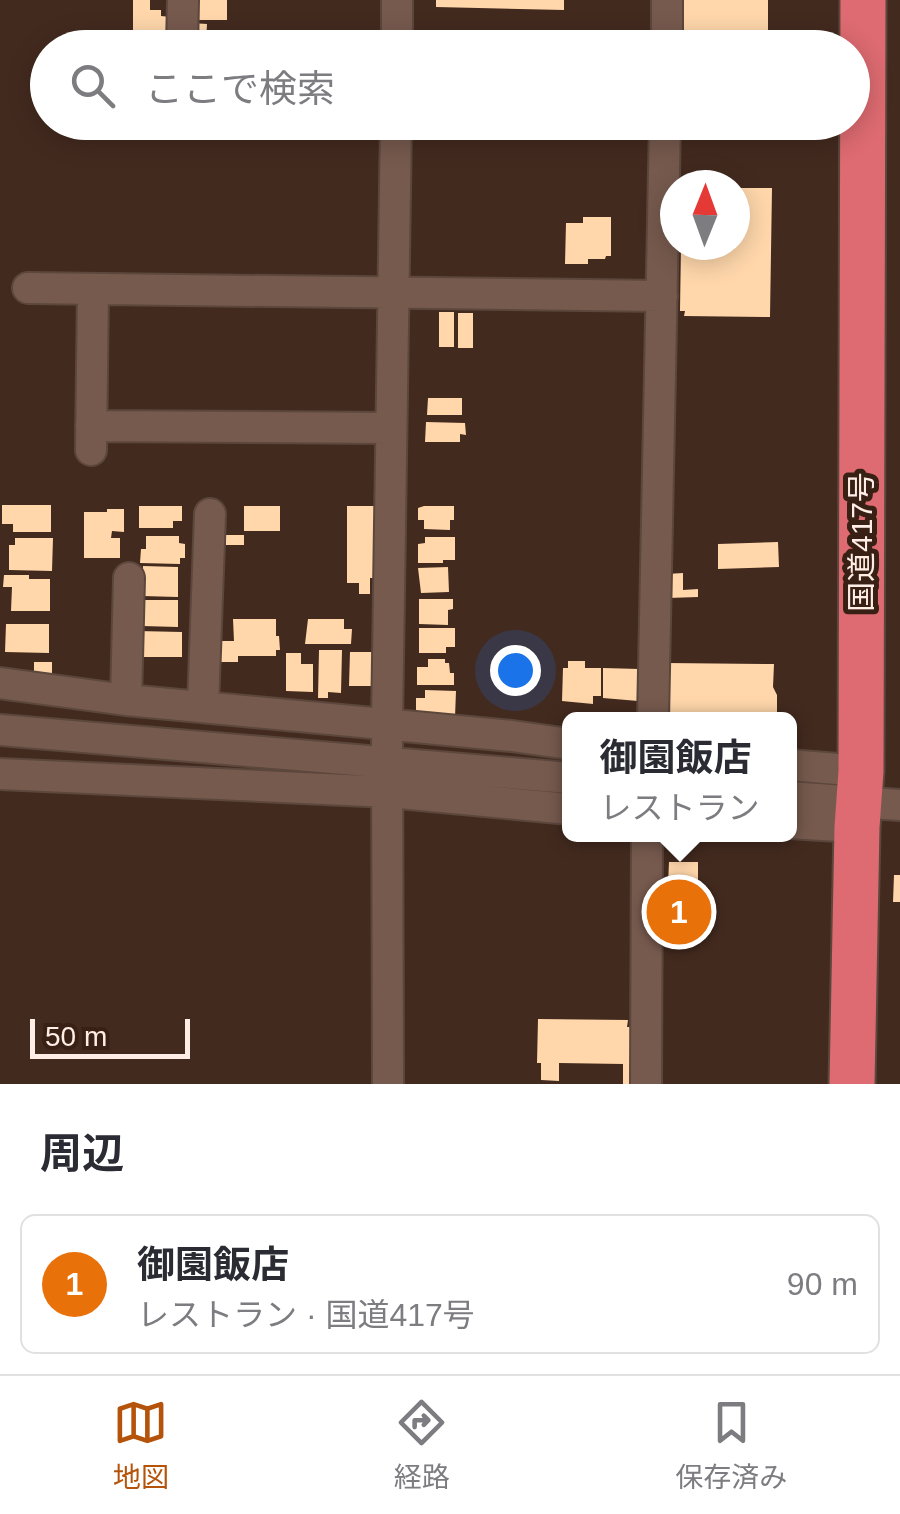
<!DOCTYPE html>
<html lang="ja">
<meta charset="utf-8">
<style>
:root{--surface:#fff;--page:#f7f7f7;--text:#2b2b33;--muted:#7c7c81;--line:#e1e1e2;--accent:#b45309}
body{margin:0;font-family:Arial,"Noto Sans JP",sans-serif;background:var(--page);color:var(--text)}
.compass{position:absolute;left:660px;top:170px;width:90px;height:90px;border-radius:50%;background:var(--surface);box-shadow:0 5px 25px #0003;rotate:1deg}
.scale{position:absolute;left:30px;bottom:25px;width:160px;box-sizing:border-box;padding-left:10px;border:5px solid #ffede6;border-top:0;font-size:28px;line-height:35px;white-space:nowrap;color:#ffede6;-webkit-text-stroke:8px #392015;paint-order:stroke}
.you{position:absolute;left:515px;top:670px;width:35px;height:35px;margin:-25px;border:8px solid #fff;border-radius:50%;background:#1a73e8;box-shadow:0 0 0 15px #1a73e833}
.badge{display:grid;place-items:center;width:65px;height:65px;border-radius:50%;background:var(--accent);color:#fff;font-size:32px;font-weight:700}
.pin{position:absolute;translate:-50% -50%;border:5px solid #fff;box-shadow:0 2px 10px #0006}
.popup{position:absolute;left:562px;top:712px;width:235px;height:130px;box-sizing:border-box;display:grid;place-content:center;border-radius:15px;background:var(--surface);filter:drop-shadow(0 2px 8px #0005);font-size:32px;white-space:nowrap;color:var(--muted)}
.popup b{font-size:38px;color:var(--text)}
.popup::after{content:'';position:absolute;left:50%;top:100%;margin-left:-20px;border:20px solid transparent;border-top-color:var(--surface)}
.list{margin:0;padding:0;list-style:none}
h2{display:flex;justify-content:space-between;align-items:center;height:130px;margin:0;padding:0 40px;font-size:42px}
h2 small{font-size:32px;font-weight:400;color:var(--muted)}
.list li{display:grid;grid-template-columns:65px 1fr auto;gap:30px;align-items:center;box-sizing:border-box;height:140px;margin:0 20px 20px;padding:0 20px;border:2px solid var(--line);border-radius:15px}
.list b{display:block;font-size:38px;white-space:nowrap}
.list p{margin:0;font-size:32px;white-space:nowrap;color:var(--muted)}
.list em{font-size:32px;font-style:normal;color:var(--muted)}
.icon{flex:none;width:55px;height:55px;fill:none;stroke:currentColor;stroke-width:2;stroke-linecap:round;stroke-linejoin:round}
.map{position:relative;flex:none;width:900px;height:1084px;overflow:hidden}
.search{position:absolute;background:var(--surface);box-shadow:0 5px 25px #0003;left:30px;right:30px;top:30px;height:110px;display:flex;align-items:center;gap:25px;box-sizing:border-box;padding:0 35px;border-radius:55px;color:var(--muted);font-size:38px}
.sheet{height:290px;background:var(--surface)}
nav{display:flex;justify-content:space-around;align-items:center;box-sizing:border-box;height:140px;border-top:2px solid var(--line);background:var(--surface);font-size:28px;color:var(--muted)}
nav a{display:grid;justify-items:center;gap:5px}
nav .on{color:var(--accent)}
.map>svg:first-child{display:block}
.building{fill:#ffd7ab}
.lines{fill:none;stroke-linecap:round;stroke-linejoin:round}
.minor-casing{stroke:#5c473d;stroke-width:34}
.highway-casing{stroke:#5c473d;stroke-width:49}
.minor{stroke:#775a4e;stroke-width:30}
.highway{stroke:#dd6b71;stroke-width:45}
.labels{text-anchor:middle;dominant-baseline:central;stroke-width:10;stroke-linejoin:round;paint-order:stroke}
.street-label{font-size:30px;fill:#ffede6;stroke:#392015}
</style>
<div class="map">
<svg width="900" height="1084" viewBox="0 0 900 1084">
<rect width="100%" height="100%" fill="#432a1f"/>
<path class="building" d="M133 0H150V10H161V16L171 17V35L133 34Z
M191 0H227V20H191Z
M436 0H564V10L436 7Z
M679 0H768V48H678Z
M191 23 207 24 206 42 198 41 190 34Z
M735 188H772L770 317 684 316 685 311H680L681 245H735Z
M583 217H611V256H606L605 259H588V264H565L566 223H583Z
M439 312H454V347H439Z
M458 313H473V348H458Z
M428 398H462V415H427Z
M426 422 465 423 466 435 460 434V442H425Z
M2 505H51V532H13V524H2Z
M139 506H182V521H173V528H139Z
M244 506H280V531H244Z
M347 506H381L382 578H370V594H359V583H347Z
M424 506H454V520H450V530L424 529V520H418V508Z
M107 509H124V532L112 531 111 538H120V558H84V512H107Z
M226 535H244V545H226Z
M146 536H179V543L185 544V558H180V564L140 563 141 549H146Z
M425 537H455V560H443V563H418V544L425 543Z
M15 538H53L52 571 9 570V545H15Z
M778 542 779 567 718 569V544Z
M143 566 178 567V597L142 596Z
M448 567 449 592 421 593 418 568Z
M683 573V590L698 589V597L668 598 667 574Z
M4 575H29V579H50V611H11L12 587H3Z
M419 599H453V609L448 610V625L419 624Z
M142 600H178V627L142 626Z
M233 619H276V636H279L280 650H276V656H238V662H219V641H234Z
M308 619H344V629H352L351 644H305Z
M6 624H49V653L5 652Z
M419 628H455V647H446V653H419Z
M137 631 182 632V657H136Z
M319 650H342L341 693 328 692V698H318Z
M350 652H375V669H371V686H349Z
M286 653H301V664H313V692L286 691Z
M428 659H445V663H449L450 673H454V685H417V667H428Z
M568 661H585V668H601V696H593V704L562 701 563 668H568Z
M34 662H52V680H34Z
M666 663 774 664 773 687 777 695V720H666Z
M603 668 639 669 638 701 603 698Z
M425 690 456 691 455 717H416V698H425Z
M669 862H698V889L672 888V922H661V884H668Z
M894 875H900V902H893Z
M538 1019 628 1020 627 1027H636L633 1084H623V1064L559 1063V1081L541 1080V1063H537Z"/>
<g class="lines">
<defs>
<path id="minor" d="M182 48 183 0
M397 48V0
M667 48V0
M28 288 662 296
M91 426 391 428
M91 450 93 289
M0 683 126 700 512 736 569 744
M126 700 129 578
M203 706 210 514
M653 720 665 122
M0 730 569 778
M789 765 861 771
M0 774 389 792 569 809
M789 797 900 805
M789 823 857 827
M388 1084 387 726 396 122
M646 1084 647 834"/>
<path id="highway" d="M852 1084 857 827 861 771 863 0"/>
</defs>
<use href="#minor" class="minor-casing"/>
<use href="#highway" class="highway-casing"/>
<use href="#minor" class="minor"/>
<use href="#highway" class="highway"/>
</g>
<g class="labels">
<g class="street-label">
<text transform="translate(861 542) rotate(-90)">国道417号</text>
</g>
</g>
</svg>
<svg class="compass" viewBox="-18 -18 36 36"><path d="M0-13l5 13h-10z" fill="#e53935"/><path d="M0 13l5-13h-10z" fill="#7c7c81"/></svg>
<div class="scale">50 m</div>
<div class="you"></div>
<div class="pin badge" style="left:679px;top:912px;background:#e8710a">1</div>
<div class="popup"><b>御園飯店</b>レストラン</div>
<div class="search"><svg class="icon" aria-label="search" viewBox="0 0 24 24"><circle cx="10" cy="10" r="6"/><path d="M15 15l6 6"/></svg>ここで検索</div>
</div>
<section class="sheet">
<h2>周辺<small></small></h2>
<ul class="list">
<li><span class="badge" style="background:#e8710a">1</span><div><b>御園飯店</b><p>レストラン · 国道417号</p></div><em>90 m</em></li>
</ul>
</section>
<nav>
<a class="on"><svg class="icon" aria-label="map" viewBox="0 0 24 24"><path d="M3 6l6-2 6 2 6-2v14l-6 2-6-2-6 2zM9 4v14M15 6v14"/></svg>地図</a>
<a><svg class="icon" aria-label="directions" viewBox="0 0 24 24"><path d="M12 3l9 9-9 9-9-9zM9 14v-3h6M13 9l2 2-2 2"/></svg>経路</a>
<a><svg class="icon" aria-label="saved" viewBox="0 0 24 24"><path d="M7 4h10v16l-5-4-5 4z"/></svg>保存済み</a>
</nav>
